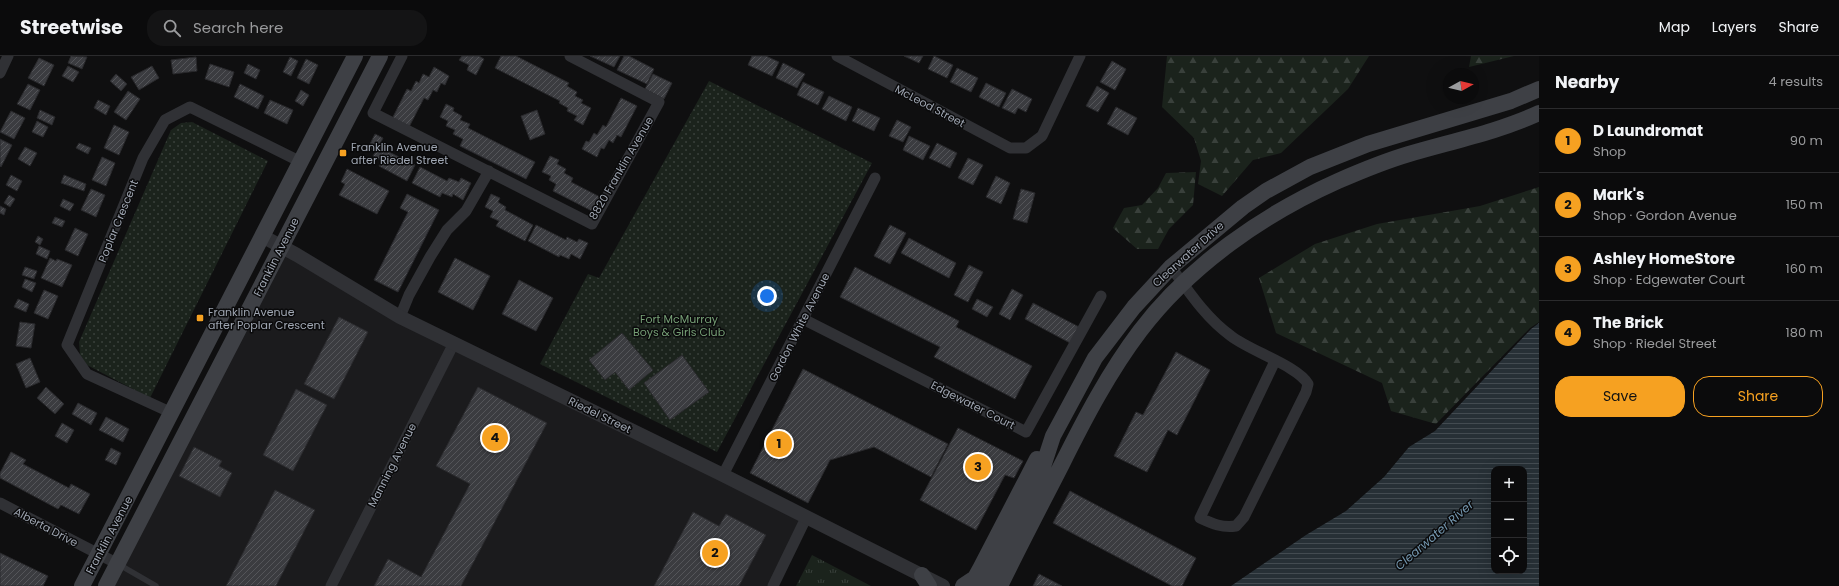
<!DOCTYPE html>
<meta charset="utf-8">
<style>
:root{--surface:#0b0b0c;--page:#141415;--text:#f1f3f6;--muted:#9a9b9d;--line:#2b2b2d;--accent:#f6a121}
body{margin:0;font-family:Poppins,sans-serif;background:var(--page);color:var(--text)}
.controls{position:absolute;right:12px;bottom:12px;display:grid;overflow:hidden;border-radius:8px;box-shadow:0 4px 16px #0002}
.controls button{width:36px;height:36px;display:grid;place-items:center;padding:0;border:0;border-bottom:1px solid var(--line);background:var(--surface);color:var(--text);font:20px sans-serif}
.compass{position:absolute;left:1443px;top:12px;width:36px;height:36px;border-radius:50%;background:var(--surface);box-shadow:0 4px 16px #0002;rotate:82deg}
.you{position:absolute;left:767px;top:240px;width:14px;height:14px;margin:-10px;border:3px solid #fff;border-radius:50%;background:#1a73e8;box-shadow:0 0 0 6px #1a73e833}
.badge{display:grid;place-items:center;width:26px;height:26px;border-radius:50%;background:var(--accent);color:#111;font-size:13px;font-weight:700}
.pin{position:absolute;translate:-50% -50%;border:2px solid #fff;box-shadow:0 1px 4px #0006}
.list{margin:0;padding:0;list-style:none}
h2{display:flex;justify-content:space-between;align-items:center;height:52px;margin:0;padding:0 16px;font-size:17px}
h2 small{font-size:13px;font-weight:400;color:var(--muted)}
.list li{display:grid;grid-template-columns:26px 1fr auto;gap:12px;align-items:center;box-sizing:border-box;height:64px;padding:0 16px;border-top:1px solid var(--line)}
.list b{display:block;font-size:15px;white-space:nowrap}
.list p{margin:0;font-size:13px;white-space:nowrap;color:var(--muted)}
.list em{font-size:13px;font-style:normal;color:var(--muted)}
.actions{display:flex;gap:8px;padding:12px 16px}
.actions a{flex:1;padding:9px 0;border:1px solid var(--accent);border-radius:16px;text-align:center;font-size:14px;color:var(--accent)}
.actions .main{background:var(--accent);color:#111}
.icon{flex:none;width:22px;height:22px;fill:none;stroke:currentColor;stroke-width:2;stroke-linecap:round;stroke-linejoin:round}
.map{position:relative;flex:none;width:1539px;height:530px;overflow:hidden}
header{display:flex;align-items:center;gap:24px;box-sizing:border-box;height:56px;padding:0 20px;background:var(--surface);border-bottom:1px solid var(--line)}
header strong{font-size:19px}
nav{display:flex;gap:22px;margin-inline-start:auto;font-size:14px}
.search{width:280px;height:36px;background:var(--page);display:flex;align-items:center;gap:10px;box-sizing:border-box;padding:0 14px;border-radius:16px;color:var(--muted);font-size:15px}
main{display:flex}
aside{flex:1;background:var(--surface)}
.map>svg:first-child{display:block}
.built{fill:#1b1b1d}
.grass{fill:url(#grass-tufts)}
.forest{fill:url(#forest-firs)}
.park{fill:url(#park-dots)}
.water{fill:url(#water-rules);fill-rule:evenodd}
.building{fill:url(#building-hatch);stroke:#29292c}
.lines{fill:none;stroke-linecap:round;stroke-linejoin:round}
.service{stroke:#303135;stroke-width:5.5}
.minor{stroke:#303135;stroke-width:11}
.tertiary{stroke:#303135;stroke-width:14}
.secondary{stroke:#3e4045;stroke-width:16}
.poi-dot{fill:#f6a121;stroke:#0a0a0b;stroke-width:1.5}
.labels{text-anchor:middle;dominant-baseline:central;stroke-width:3;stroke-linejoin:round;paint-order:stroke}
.street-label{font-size:11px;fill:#9fa6b2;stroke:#0a0a0b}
.poi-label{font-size:11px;fill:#9fa6b2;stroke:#0a0a0b;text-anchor:start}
.park-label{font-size:11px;fill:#759e75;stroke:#0a0a0b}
.water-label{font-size:12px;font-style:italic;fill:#7497af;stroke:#0a0a0b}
</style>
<header>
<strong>Streetwise</strong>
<div class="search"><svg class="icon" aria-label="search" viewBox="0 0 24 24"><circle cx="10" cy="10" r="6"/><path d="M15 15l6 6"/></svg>Search here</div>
<nav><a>Map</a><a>Layers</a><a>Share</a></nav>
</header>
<main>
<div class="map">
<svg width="1539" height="530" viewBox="0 0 1539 530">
<defs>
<pattern id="grass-tufts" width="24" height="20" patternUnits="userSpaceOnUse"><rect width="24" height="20" fill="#1b231c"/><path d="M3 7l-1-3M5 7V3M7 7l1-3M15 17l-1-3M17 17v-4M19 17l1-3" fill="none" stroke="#39403b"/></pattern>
<pattern id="forest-firs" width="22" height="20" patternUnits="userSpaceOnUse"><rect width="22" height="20" fill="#1b231c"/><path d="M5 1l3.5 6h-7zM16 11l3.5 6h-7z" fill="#39403b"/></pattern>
<pattern id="park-dots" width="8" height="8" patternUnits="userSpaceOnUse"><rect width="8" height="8" fill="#1b231c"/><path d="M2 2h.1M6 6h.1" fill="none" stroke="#39403b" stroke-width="1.8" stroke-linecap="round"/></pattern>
<pattern id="water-rules" width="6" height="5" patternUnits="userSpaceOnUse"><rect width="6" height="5" fill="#273036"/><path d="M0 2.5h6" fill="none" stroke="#434b51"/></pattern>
<pattern id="building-hatch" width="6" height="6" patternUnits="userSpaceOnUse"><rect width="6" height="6" fill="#3b3c40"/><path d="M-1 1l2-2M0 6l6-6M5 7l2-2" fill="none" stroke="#545559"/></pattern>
</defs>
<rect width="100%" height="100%" fill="#0f0f10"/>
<path class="built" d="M281 191 400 261 806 462 773 530H106Z"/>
<path class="grass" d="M812 499 871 530H796Z"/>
<path class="forest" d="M1167 0H1369L1348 33 1281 97 1253 104 1222 140 1198 128 1201 105 1194 82 1162 51Z
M1471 0H1514L1469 11Z
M1196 116 1193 149 1169 173 1158 193H1137L1113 172 1124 152 1142 149 1158 132 1166 117Z
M1539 131V266L1530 272 1436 368 1391 355 1382 327 1276 277 1259 222 1315 188 1377 168 1480 150Z"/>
<path class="park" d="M709 25 872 107 717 396 540 308 588 218 599 222Z
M192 66 268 105 150 342 87 309 80 299 79 286 171 74 181 67Z"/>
<path class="water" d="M1539 267V530H1231L1306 479 1346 455 1384 421 1409 391 1435 375 1531 273ZM1494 413H1524V515H1494Z"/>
<path class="building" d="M71 0 87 1 82 13 68 7Z
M462 0H479L484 3 476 19 467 14 469 9 459 4Z
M501 0H516L569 27 567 30 577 36 575 40 583 44 581 47 591 52 583 69 574 64 577 60 567 55 568 52 559 47 560 45 495 12Z
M590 0H620L614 11Z
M624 0H629L654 13 647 28 617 14Z
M752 0H766L779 6 772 20 748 9Z
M904 0H923L919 7Z
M934 0 953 9 947 22 928 13Z
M196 1 197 15 173 18 171 4Z
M290 1 298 5 291 20 283 16Z
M39 2 54 9 44 30 28 22Z
M306 3 318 9 309 28 297 22Z
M1112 5 1126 13 1115 34 1100 26Z
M783 7 805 18 797 32 776 22Z
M210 8 234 16 229 31 205 23Z
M248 8 260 14 256 23 244 17Z
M68 10 79 16 73 26 62 20Z
M152 10 159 22 139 34 131 21Z
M434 11 449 20 445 29 441 27 437 36 433 34 428 44 424 42 409 71 392 63 407 33 411 35 416 25 419 27 423 18 429 21Z
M957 12 978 22 971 36 950 26Z
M116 18 127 28 121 35 110 25Z
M653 18 672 27 664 43 645 33Z
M803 26 824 36 818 49 797 39Z
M986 27 1006 37 999 51 979 41Z
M28 28 40 34 30 54 17 48Z
M240 28 264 40 258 53 234 41Z
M1097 30 1109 37 1098 56 1086 50Z
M1012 33 1032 43 1026 56 1018 52 1015 58 1002 52Z
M301 34 309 39 303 50 295 45Z
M128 35 140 43 126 64 114 56Z
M829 40 852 51 846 65 822 53Z
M621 42 637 50 621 81 617 79 613 87 609 84 604 93 601 92 597 101 582 93 586 85 589 86 594 77 597 79 603 69 606 71Z
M98 44 110 50 106 59 94 52Z
M270 44 293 54 287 68 264 57Z
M446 48 454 52 453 55 462 60 460 64 470 68 468 72 535 106 526 123 460 90 463 83 453 78 455 74 446 70 448 65 440 61Z
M1116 51 1137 62 1128 79 1107 68Z
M858 52 880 62 874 75 852 65Z
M40 54 55 61 52 69 37 62Z
M537 54 545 78 530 84 521 60Z
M11 55 25 62 14 83 0 76Z
M897 64 911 71 903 86 889 80Z
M37 65 48 71 43 81 32 76Z
M114 69 129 76 119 99 104 92Z
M375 78 383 82 381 86 390 90 387 95 415 109 407 125 379 110 382 105 373 100 376 95 368 92Z
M909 80 930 90 923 104 903 94Z
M0 83 12 89 1 111 0 110Z
M79 87 91 92 88 98 76 92Z
M937 87 957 97 950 112 929 102Z
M25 91 37 97 30 110 18 103Z
M550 100 559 104 557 108 566 113 564 117 573 122 571 126 600 141 592 155 553 135 556 128 549 124 551 120 542 116Z
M102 101 115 107 106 130 92 124Z
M968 102 983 109 973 129 958 122Z
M420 111 447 125 449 122 459 126 461 122 471 127 463 144 453 138 452 141 442 137 440 141 412 127Z
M347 113 389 135 377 158 339 139 345 128 341 126Z
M11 119 22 125 17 135 6 129Z
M64 119 86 128 84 135 61 127Z
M996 120 1010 127 1001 148 986 141Z
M91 133 105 139 96 161 81 154Z
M1021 133 1035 137 1027 167 1013 163Z
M407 138 439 154 398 236 374 224 408 156 400 152Z
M491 138 500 142 498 146 506 151 505 154 533 169 525 185 496 170 499 165 490 161 493 155 485 151Z
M9 139 15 143 10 151 4 147Z
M63 143 74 148 70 155 60 150Z
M0 150 6 153 4 159 0 157Z
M55 161 65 165 62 171 52 167Z
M536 169 566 184 567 181 577 186 579 183 588 187 580 203 571 198 569 203 560 199 559 201 528 185Z
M890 169 906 177 890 208 874 200Z
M75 172 88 178 78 200 65 194Z
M38 180 43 183 40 189 35 186Z
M909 182 956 207 949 222 901 197Z
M39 190 50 195 47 203 36 198Z
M50 202 56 205 57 203 72 209 62 231 41 222Z
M455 202 490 220 473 254 438 236Z
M969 209 983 216 968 246 954 239Z
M25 211 37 215 34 223 22 219Z
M855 211 959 265 956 271 1032 310 1015 343 934 301 940 291 840 241Z
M25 223 36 227 32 236 22 231Z
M519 224 553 242 536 275 502 258Z
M1012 233 1023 239 1010 264 999 258Z
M44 234 58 240 48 263 34 257Z
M18 243 29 248 26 256 14 251Z
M977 243 993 251 987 261 972 253Z
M1033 247 1081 272 1072 288 1025 263Z
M339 261 368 276 334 343 304 328Z
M20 266 35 268 31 292 16 290Z
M622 277 653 314 629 334 615 316 605 324 589 304Z
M1176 296 1210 314 1177 379 1168 374 1147 416 1114 400 1136 356 1143 359Z
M682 299 709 336 670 364 644 327Z
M30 302 40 326 26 332 16 308Z
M803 313 948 388 931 421 874 391 830 404 808 447 750 417Z
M46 331 64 348 55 358 37 342Z
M478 331 547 367 461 530H374L388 503 421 521 470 428 436 410Z
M296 333 327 349 293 415 263 399Z
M78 347 97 357 91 369 72 358Z
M106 361 129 373 123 386 99 374Z
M62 367 74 374 67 387 55 380Z
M958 372 1023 405 1014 422 1005 419 976 474 920 444Z
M194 391 222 405 219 410 232 417 220 441 179 420Z
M111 392 121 397 116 409 105 404Z
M11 396 26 404 23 408 69 432 71 428 90 438 79 458 61 449 58 453 0 422V417Z
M275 434 315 454 276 530H226Z
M1070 435 1196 502 1182 530H1172L1053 467Z
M693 456 719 470 726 458 766 479 739 530H654Z
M0 497 48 520 43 530H0Z
M1039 518 1062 530H1033Z"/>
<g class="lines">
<path class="service" d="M118 508 156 530"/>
<path class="minor" d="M402 0 373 57 592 168 659 46 570 0
M837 0 1010 92H1026L1042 80 1080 0
M0 17 8 0
M1171 211C1189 236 1206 262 1231 280 1250 295 1298 310 1308 328L1306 336 1244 461 1236 470C1222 472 1213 468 1200 462L1275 305
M400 261 409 239 430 201 447 174 466 155 489 115
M803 263 1026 376 1101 240
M172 357 87 318 67 289 143 102 165 64 190 51 301 106
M723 419 875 122
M0 447 118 508
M331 530 454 287
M773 530 806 462"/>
<path class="tertiary" d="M262 180 297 199 400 261 723 419 943 530"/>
<path class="secondary" d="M922 519 929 530
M82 530 355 0
M106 530 380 0
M963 530 975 522 980 513 1037 403
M986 530 1037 429 1053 380 1095 302 1134 251 1171 211 1243 151 1266 135 1310 111 1368 88 1511 45 1539 33
M1000 530C1020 489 1041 449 1062 408 1085 362 1109 316 1140 275 1190 209 1264 158 1338 125 1361 115 1385 105 1409 98 1453 85 1498 76 1539 57"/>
</g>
<g class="poi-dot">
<rect x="339" y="93" width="8" height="8" rx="2"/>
<rect x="196" y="258" width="8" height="8" rx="2"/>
</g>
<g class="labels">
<g class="street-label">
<text transform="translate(930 50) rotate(28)">McLeod Street</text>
<text transform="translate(621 112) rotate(-60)">8820 Franklin Avenue</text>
<text transform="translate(118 165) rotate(-68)">Poplar Crescent</text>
<text transform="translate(1188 198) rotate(-42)">Clearwater Drive</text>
<text transform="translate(276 201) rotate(-63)">Franklin Avenue</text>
<text transform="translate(799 271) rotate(-63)">Gordon White Avenue</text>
<text transform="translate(973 349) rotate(27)">Edgewater Court</text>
<text transform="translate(600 359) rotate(26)">Riedel Street</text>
<text transform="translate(392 409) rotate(-63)">Manning Avenue</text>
<text transform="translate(46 471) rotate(28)">Alberta Drive</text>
<text transform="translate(109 479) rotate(-62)">Franklin Avenue</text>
</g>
<g class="poi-label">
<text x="351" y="91">Franklin Avenue<tspan x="351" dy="13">after Riedel Street</tspan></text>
<text x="208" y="256">Franklin Avenue<tspan x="208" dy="13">after Poplar Crescent</tspan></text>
</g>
<g class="park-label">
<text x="679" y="263">Fort McMurray<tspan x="679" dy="13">Boys &amp; Girls Club</tspan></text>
</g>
<g class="water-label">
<text transform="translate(1434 479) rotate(-41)">Clearwater River</text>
</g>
</g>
</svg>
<div class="controls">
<button>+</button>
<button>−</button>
<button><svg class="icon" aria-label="locate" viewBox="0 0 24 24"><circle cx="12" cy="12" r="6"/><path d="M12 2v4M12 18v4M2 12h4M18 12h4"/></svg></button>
</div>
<svg class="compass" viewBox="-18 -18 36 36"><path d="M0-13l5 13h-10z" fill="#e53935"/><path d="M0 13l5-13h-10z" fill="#9a9b9d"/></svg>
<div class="you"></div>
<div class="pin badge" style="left:779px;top:388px">1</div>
<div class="pin badge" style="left:715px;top:497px">2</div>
<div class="pin badge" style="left:978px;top:411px">3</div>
<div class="pin badge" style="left:495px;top:382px">4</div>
</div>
<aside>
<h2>Nearby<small>4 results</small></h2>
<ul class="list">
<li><span class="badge">1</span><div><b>D Laundromat</b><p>Shop</p></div><em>90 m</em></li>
<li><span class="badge">2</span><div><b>Mark's</b><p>Shop · Gordon Avenue</p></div><em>150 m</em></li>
<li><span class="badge">3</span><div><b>Ashley HomeStore</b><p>Shop · Edgewater Court</p></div><em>160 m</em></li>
<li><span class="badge">4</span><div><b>The Brick</b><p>Shop · Riedel Street</p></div><em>180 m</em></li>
</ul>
<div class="actions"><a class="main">Save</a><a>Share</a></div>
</aside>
</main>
